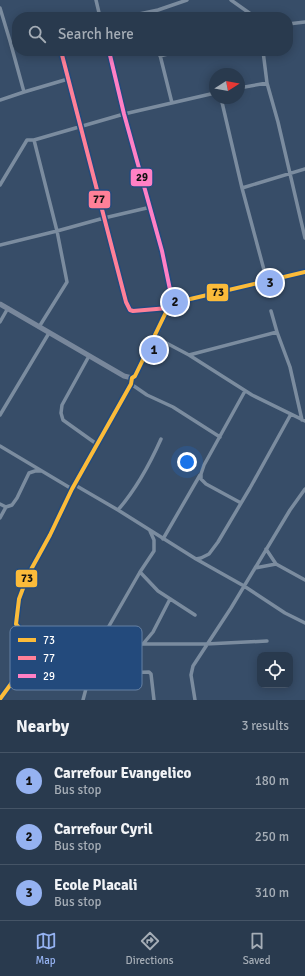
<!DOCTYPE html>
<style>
:root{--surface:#293a4e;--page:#314155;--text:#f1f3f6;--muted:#a5adb6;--line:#455466;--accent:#95b2f1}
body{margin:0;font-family:Signika,sans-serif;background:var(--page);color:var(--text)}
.controls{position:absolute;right:12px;bottom:12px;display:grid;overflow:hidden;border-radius:8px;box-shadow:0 2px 10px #0003}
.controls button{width:36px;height:36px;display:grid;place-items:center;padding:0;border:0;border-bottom:1px solid var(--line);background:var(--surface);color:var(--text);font:20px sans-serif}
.compass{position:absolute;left:209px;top:68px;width:36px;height:36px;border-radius:50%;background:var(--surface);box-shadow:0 2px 10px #0003;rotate:79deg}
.you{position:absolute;left:187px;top:462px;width:14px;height:14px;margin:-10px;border:3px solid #fff;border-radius:50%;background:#1a73e8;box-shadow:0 0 0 6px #1a73e833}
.badge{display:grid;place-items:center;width:26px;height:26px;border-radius:50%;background:var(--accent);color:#111;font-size:13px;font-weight:700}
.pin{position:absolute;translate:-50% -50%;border:2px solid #fff;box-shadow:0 1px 4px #0006}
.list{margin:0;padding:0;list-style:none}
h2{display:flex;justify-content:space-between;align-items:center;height:52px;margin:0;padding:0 16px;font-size:17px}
h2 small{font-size:13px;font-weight:400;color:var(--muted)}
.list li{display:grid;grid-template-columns:26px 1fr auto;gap:12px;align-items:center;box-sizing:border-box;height:56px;padding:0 16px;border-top:1px solid var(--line)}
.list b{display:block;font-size:15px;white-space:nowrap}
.list p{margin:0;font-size:13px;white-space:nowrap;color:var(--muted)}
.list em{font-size:13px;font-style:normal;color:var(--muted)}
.icon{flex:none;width:22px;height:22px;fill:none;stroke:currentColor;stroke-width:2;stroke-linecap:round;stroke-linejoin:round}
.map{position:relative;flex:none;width:305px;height:700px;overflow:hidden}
.search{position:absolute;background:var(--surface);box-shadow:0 2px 10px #0003;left:12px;right:12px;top:12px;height:44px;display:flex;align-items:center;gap:10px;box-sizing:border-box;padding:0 14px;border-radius:16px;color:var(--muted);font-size:15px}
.sheet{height:220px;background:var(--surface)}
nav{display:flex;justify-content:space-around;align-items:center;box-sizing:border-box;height:56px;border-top:1px solid var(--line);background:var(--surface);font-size:11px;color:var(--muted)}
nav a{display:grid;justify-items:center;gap:2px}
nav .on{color:var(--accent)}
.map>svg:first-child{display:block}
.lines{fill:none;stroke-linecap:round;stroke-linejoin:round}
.street{stroke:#7b8c9f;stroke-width:3.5}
.secondary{stroke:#78879b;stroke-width:5}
.bus-1-casing{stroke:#234a7c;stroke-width:7}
.bus-2-casing{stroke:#234a7c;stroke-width:7}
.bus-3-casing{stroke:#234a7c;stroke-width:7}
.bus-1{stroke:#fbbb3a;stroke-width:4}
.bus-2{stroke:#ff8098;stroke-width:4}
.bus-3{stroke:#ff80c5;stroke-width:4}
.key{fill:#234a7c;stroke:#6580a3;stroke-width:1}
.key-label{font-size:11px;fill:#fff}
.line-badge{stroke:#234a7c;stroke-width:1.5}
.pale-badge-label{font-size:11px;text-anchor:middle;font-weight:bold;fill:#111}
</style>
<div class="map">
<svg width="305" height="700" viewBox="0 0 305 700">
<rect width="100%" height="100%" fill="#374d68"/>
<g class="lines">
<path class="street" d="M96 0 100 17
M231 0 255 17
M0 8 10 41 24 92
M125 17 158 10 187 0
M288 24 305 22
M61 51 126 302 130 310 133 311 168 308
M109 51 124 114 162 251 173 304
M159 51 172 103
M263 51 267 83 278 122 305 238
M160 56 179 51
M239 88 267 83
M221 98 242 188
M0 100 24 92 68 79
M34 140 124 114 215 93
M0 185 27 140H34L57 231 67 282 39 327
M0 245 57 231 104 218 151 207
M267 281 242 188 305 169
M271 311 277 332 290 367 302 420
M0 322 8 308
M155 337 189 355 252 395 305 421
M189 355 277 332
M89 356 62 405 61 413 63 420 98 445
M131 384 147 395 173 407 220 437
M0 415 49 333
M0 446 72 489
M75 485 118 510 196 559 201 558 209 554 218 542 250 488 291 414
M241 503 206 484 201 479V474L204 465 245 391
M0 504 6 507 12 505 17 498 29 473 35 471H41
M118 510C137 488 149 466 161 439
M0 518 6 507
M163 539 200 475
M266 549 276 564 305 580
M196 559 244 586 285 613 305 623
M255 568 276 564
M140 572 158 591 195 615
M36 635 66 642 97 647 143 644H206L267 641
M143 644 153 632 170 599
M91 671 123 673 149 672 151 674 154 700
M0 699 16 677 29 668 38 654V642L36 635C28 633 20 631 16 624L19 599 28 575 50 535 72 489 131 384 132 378
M83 700 97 647 140 572 154 551V540L150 531
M195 700 191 675 193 666 231 608 290 510 305 489"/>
<path class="secondary" d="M0 304 124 376 132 378 135 376 155 337 166 312C170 304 178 303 186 300L305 272"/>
<defs>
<path id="bus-1" d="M0 699 16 677 29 668 38 654V642L36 635C28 633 20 631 16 624L19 599 28 575 50 535 72 489 131 384 132 378 135 376 168 308 173 304 186 300 305 272"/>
<path id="bus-2" d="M61 51 126 302 130 310 133 311 168 308"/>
<path id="bus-3" d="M109 51 124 114 162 251 173 304"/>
</defs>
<use href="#bus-1" class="bus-1-casing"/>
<use href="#bus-2" class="bus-2-casing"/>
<use href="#bus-3" class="bus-3-casing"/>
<use href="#bus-1" class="bus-1"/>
<use href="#bus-2" class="bus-2"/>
<use href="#bus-3" class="bus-3"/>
</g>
<rect x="10" y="626" width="132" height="64" rx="6" class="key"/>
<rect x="18" y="638" width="18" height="4" fill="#fbbb3a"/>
<rect x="18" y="656" width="18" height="4" fill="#ff8098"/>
<rect x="18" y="674" width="18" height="4" fill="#ff80c5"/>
<g class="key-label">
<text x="43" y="644">73</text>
<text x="43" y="662">77</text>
<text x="43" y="680">29</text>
</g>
<g class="line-badge">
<rect x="130" y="168" width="23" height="19" rx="4" fill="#ff80c5"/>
<rect x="88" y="190" width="23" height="19" rx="4" fill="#ff8098"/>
<rect x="206" y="283" width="23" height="19" rx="4" fill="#fbbb3a"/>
<rect x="15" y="569" width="23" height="19" rx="4" fill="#fbbb3a"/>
</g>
<g class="pale-badge-label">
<text x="142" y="181">29</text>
<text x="99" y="203">77</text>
<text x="218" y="296">73</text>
<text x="27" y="582">73</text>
</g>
</svg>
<div class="controls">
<button><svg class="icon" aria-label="locate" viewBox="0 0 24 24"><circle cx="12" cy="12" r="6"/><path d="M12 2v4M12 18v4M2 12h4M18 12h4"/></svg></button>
</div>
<svg class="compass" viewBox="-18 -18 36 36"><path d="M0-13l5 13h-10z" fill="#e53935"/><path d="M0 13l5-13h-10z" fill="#a5adb6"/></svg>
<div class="you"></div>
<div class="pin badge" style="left:154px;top:350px">1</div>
<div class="pin badge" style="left:175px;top:302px">2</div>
<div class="pin badge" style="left:270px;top:283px">3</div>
<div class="search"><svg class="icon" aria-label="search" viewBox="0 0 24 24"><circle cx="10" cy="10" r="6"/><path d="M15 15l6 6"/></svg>Search here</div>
</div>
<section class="sheet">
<h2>Nearby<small>3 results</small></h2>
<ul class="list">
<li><span class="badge">1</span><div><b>Carrefour Evangelico</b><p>Bus stop</p></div><em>180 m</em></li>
<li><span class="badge">2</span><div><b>Carrefour Cyril</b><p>Bus stop</p></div><em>250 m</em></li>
<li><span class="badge">3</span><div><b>Ecole Placali</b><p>Bus stop</p></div><em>310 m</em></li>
</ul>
</section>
<nav>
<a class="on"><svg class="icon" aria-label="map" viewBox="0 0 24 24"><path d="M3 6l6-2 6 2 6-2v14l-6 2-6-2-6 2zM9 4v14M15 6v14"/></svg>Map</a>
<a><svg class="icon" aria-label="directions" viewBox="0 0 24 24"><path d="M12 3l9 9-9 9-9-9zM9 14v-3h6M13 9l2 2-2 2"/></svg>Directions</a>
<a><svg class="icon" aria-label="saved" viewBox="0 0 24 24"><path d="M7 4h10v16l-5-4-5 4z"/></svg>Saved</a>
</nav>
